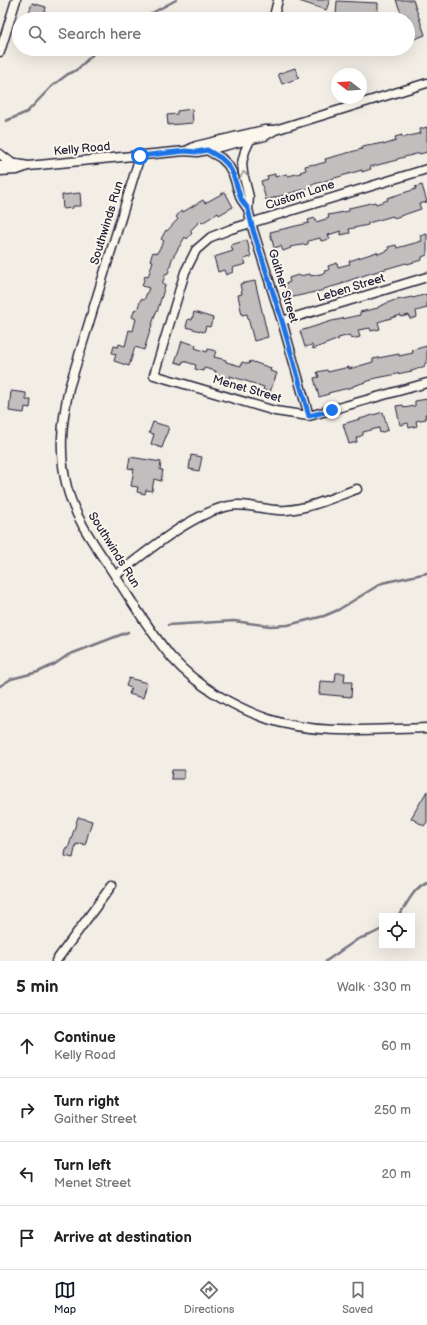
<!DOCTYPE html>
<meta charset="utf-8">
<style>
:root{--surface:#fff;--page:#f2f2f2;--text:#222;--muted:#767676;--line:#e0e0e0;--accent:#111827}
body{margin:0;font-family:"Balsamiq Sans",sans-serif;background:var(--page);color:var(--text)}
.controls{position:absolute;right:12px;bottom:12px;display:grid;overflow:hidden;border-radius:0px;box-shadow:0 4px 16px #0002}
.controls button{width:36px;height:36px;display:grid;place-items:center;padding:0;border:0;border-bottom:1px solid var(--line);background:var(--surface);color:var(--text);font:20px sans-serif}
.compass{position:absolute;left:331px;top:68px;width:36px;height:36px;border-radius:50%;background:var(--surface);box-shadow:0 4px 16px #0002;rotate:287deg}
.stop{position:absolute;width:12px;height:12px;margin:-9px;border:3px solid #1a73e8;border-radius:50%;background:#fff}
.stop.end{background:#1a73e8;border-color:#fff;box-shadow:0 1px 4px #0008}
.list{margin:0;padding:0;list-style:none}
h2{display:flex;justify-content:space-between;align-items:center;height:52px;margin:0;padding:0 16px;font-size:17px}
h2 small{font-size:13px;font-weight:400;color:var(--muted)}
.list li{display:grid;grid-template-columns:26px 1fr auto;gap:12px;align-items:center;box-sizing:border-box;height:64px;padding:0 16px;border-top:1px solid var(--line)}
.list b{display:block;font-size:15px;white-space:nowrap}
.list p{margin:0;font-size:13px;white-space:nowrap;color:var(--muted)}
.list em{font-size:13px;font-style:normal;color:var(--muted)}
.icon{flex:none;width:22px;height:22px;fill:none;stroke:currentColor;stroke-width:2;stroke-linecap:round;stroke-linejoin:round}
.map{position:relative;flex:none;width:427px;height:961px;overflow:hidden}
.search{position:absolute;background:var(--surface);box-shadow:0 4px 16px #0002;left:12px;right:12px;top:12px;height:44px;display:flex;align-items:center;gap:10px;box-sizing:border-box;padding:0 14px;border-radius:22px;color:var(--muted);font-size:15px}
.sheet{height:308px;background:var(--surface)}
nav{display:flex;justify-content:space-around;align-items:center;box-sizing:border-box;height:56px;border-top:1px solid var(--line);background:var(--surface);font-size:11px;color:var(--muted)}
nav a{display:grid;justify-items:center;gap:2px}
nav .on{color:var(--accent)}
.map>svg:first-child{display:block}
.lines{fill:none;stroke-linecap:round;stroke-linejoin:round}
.stream{stroke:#76747f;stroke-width:2.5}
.building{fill:#c2bebe;stroke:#22223b}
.minor-casing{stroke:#22223b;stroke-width:11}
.minor{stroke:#fbf7ec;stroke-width:8}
.oneway{stroke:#99979c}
.route{stroke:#1a73e8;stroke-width:5}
.labels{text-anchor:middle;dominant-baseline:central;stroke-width:4;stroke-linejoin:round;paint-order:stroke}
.street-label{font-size:12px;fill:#22223b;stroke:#fbf7ec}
</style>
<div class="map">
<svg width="427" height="961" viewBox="0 0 427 961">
<rect width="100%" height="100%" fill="#f2eee5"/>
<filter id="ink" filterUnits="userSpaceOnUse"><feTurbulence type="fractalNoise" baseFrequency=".025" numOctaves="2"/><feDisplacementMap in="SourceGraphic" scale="8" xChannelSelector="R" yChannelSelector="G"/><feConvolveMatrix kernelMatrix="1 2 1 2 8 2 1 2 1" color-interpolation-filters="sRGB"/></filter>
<g filter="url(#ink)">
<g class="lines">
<path class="stream" d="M141 19 176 0
M6 121 27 112 52 86 68 74 73 72 79 68 98 49
M168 625 234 621 270 626 288 625 324 616 338 610 382 583 427 573
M0 686 11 679 38 672 55 664 68 655 128 632
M398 916C408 904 412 889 427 882
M326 961 358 939 370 935 382 929"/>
</g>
<path class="building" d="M299 0H330L326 10 299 1Z
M396 0H413L425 35 412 40 409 32 408 33V16L403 18Z
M337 1 378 3V18L336 16Z
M32 3 46 7 43 19H27Z
M295 68 299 78 282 84 278 74Z
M192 109 193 123 168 125 167 115 177 114V111Z
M427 127V152L420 154V153L397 159V160L370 167 371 169 362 172V170L311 185 312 187 266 200 261 181 268 179 267 176 275 174V177L287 174 288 176 301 173 300 172 306 170 305 166 314 164 315 165 326 162 325 159 362 149V147L383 143V145L396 141 395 137 402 135V138L421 133 420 129Z
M422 185 427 202 419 204 421 209 394 218 393 216 368 223V225L349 229 350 233 341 235V231L328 235 330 239 321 241 320 238 308 241V244L290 247 291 248 283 251 281 246 274 248 270 232 309 223 308 220 315 218 316 222 329 218 328 215 349 211V208L375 202 376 204 388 200 387 198 416 189 415 187Z
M225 192 233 207 219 215 218 213 202 223 200 221 190 231 192 233 187 239 185 237 172 259 168 274 166 273 162 284 165 285 162 296 157 312H156L144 350 135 347 129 366 114 361 116 354 112 353 114 346 118 347 119 344 125 346 129 330 133 331 136 319 132 317 135 309 137 310 141 299 144 300 149 288 142 286 145 276 148 277 153 261 150 260 153 252 157 253 164 241 161 239 166 230 167 231 178 219 176 217 181 211 183 212 203 200 205 203Z
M80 193 81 206H73V208L63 209 62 195Z
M427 234V255L422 257V260L407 264 406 263 368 274 342 283V284L324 289V290L289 298 285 284 290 282 289 278 298 275 299 276 310 274 311 276 325 273 324 271 329 270 328 266 337 263 338 267 350 264 349 261 377 252 378 254 389 250 388 247 396 245 397 248 422 241 420 236Z
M247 240 251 257 244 259 246 264 232 268 233 272 226 275 224 270 218 272 214 257 233 251 231 245Z
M255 281 268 337 254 341 247 314 242 315 238 295 242 294 240 284Z
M427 294V308L416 311 417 317 410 319 409 315 401 317V315L378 322 380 329 371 331 370 328 358 330 360 337 351 339 350 335 338 338 339 339 313 349 312 345 305 347 300 331 332 321 360 315V312L378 308V307L392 301 412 297 413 298Z
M194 312 213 318 210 327 206 326 204 332 186 327 188 319 192 320Z
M182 341 196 345 195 348 207 352 208 349 216 351 214 357 226 360V362L241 366 242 362 249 364 250 361 271 368 270 371 277 373 270 392 263 390 264 387 252 383 230 376V379L215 375 216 371 204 368 203 371 195 369 196 365 183 361 182 364 175 362Z
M427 346V362L425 363V366L412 371 372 379V380L353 386V387L328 393 329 394 319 397 314 378 319 377 317 372 327 370 328 372 349 367V369L373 362V359L399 354V356L413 353 412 350Z
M11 391 26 393V400H31L30 408 25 407 24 413 9 411Z
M427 399V414H425L426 419 416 421 417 426 409 428 408 423 400 425 396 406 403 405 404 408 415 406V401Z
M383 412 388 430 380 433 379 428 363 432V435L356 438 357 442 349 444 343 424Z
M153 422 169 427 162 448 151 444 154 434 149 433Z
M191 455 202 457 199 471 189 469Z
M130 457 161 462 160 470H163L161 481 154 479 152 491 146 490 145 494 137 492 138 487 131 486 134 469 128 468Z
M336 673H345L344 682H352L351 697 319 694 320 681 335 682Z
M129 678 147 683 143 698 129 694 131 688 126 686Z
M172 770H184V779H171Z
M427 791V822L424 826 411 818Z
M78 817 92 821 85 845 80 843 79 845 76 844 73 858 65 856 66 849H68Z"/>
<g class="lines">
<defs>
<path id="minor" d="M275 12 278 0
M0 52 16 0
M207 150 221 158 228 165 233 174 241 199 248 209 253 230 282 321 309 416
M186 151 196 146 264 130H273
M0 154 13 164
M140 156 69 388C62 422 58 452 67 487 75 519 96 547 114 574 132 602 150 632 172 658 197 686 234 707 268 719 319 736 374 729 427 728
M0 165 17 164 28 166
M427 169 231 229 211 237 196 250 185 272 154 375 275 411 309 416 427 383
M0 171 17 170 28 166 185 151 197 152 207 150 265 136 275 130 427 83
M248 209 249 197 243 173 242 163 245 151 250 140
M282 321 427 277
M115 576C145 553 192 513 229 506 246 502 268 512 287 510 311 508 334 497 357 489
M56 961 112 885"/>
</defs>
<use href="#minor" class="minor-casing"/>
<use href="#minor" class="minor"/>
</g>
<defs><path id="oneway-chevron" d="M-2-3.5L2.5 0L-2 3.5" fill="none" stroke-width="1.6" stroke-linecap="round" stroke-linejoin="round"/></defs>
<use class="oneway" href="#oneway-chevron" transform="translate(244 174) rotate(-103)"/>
</g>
<g class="lines" filter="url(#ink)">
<path class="route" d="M140 156 185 151 197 152 207 150 221 158 228 165 233 174 241 199 248 209 253 230 282 321 309 416 332 410"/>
</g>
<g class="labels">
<g class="street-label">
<text transform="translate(82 149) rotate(-5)">Kelly Road</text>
<text transform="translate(300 195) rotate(-18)">Custom Lane</text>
<text transform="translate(107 223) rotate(-73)">Southwinds Run</text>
<text transform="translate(283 286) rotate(73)">Gaither Street</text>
<text transform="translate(351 288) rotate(-17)">Leben Street</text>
<text transform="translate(247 389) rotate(16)">Menet Street</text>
<text transform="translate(114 550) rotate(58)">Southwinds Run</text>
</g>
</g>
</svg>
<div class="controls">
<button><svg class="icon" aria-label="locate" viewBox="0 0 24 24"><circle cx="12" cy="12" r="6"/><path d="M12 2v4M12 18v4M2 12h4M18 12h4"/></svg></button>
</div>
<svg class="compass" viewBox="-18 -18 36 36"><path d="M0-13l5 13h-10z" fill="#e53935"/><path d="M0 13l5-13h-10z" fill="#767676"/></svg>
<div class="stop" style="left:140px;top:156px"></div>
<div class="stop end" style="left:332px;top:410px"></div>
<div class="search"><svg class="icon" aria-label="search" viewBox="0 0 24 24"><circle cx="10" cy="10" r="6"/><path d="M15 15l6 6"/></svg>Search here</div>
</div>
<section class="sheet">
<h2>5 min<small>Walk · 330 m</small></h2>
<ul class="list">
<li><svg class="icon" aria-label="ahead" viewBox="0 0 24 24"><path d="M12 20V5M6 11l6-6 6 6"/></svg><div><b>Continue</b><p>Kelly Road</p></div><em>60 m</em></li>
<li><svg class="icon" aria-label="right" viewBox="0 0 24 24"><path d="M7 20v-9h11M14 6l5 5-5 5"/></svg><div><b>Turn right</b><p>Gaither Street</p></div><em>250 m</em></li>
<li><svg class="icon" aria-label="left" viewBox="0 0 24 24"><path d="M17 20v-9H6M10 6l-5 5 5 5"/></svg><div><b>Turn left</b><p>Menet Street</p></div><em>20 m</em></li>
<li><svg class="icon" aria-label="arrive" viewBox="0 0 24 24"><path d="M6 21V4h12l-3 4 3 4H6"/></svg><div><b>Arrive at destination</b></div></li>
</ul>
</section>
<nav>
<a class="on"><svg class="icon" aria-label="map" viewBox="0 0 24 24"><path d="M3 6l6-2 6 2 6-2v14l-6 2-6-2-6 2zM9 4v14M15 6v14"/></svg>Map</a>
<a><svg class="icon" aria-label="directions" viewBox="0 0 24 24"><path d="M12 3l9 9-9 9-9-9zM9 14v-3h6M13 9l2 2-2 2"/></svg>Directions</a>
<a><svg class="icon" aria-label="saved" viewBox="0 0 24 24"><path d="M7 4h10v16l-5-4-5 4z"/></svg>Saved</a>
</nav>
